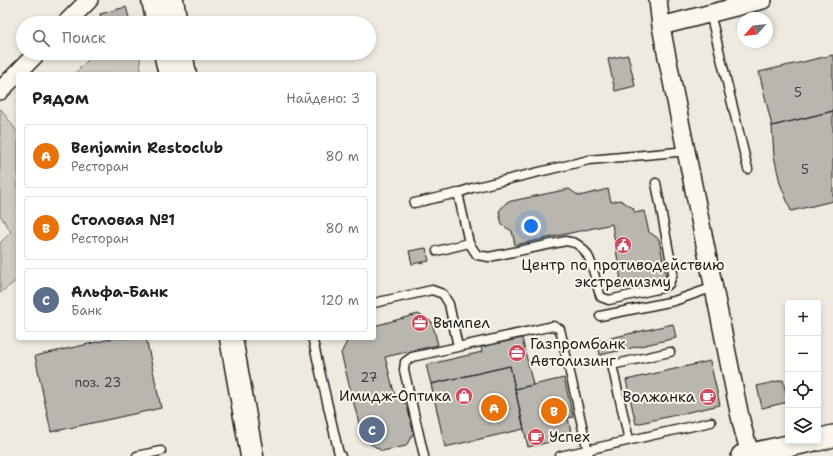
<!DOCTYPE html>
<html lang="ru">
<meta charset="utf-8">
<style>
:root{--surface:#fff;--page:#f2f2f2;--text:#202124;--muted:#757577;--line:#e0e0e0;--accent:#111827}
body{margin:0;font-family:"Shantell Sans",sans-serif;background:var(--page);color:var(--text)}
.controls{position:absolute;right:12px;bottom:12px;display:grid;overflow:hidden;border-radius:4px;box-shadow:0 2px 6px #0003}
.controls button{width:36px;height:36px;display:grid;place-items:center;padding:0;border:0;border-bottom:1px solid var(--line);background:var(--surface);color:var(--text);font:20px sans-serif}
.compass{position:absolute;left:737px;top:12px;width:36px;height:36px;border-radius:50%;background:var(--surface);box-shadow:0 2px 6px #0003;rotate:243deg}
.you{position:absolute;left:531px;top:226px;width:14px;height:14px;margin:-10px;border:3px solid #fff;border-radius:50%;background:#1a73e8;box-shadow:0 0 0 6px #1a73e833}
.badge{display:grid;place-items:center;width:26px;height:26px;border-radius:50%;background:var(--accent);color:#fff;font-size:13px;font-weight:700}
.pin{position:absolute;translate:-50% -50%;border:2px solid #fff;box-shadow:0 1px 4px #0006}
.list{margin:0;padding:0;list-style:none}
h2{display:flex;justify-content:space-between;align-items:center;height:52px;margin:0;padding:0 16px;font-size:17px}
h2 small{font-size:13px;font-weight:400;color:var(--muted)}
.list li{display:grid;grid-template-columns:26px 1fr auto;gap:12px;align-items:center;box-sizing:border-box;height:64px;margin:0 8px 8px;padding:0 8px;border:1px solid var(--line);border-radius:4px}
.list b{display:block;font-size:15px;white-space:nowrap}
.list p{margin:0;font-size:13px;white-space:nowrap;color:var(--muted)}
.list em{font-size:13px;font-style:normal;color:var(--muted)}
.icon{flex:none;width:22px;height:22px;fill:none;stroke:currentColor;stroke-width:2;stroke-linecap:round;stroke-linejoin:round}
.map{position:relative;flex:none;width:833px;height:456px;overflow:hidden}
.search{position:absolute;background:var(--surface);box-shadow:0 2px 6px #0003;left:16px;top:16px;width:360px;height:44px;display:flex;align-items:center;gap:10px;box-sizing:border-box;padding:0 14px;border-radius:22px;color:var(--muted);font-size:15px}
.panel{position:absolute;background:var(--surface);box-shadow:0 2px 6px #0003;left:16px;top:72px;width:360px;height:268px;border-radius:4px}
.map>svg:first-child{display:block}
.green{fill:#ceccc2;stroke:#75746f}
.building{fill:#b9b6af;stroke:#1c1c1c}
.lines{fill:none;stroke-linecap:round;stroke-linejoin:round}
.service-casing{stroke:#1c1c1c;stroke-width:11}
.minor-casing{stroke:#1c1c1c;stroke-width:20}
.tertiary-casing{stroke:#1c1c1c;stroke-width:24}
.primary-casing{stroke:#1c1c1c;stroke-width:25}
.service{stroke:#fbf7ec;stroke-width:8}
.minor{stroke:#fbf7ec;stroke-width:17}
.tertiary{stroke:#fbf7ec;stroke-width:21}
.primary{stroke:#fbf7ec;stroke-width:22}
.labels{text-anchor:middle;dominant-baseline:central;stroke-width:4;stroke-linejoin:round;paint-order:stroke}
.number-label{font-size:13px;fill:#434241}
.poi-label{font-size:15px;fill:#1c1c1c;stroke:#fbf7ec;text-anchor:start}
</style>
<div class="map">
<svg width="833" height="456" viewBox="0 0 833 456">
<rect width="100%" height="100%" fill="#eeeadf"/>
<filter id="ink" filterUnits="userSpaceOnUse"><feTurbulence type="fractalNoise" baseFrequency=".025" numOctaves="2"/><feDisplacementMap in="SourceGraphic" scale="8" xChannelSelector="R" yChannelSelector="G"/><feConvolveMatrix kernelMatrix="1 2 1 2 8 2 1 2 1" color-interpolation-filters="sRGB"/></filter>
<g filter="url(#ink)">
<path class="green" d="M95 53H140L141 74H74Z
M1 109 18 133V279L0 293V243L11 232 0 215V110Z"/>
<path class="building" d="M126 7 130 21 123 23H102L100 14Z
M628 55 635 86 615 91 608 59Z
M833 55V111L772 126 759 72Z
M833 111V201L791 211 780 183 774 156 772 126Z
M569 189 579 196 608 189 611 202 620 200 633 208 635 213 644 211 649 232 659 239 666 275 663 284 646 286 641 284 622 287 612 224 515 245 512 231 502 225 499 211 507 202Z
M426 248 429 261 412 264 409 251Z
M418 314 432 322 438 345 385 357 395 396 410 407 416 428 406 446 382 451 363 439 341 353 349 338H374V326Z
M673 324 676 338 600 355 597 341Z
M115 338H146L161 408 51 432 35 356Z
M522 338 533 385 515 389 510 366 431 384 426 365 482 352 481 347Z
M710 361 720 405 636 424 626 380Z
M510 366 524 429 445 447 431 384Z
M564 378 573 417 568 418 572 437 528 447 515 389Z
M783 380 788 402 762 408 757 386Z"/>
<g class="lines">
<defs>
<path id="service" d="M710 13 748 169
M458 193 469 243 477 255 489 257 566 241C569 242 573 242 575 243 595 253 593 280 601 297L609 300 662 288 669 284 673 273 656 183
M414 203 458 193 472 188 589 160 677 152H686
M437 251 469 243
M374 303 432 290 443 294 449 304 458 347
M600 316 674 301 714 287
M313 338V341L339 454 341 456
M629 440 612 365 670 352
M137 456 161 451
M424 456 404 370 405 362 412 357 553 326 560 329 589 456
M560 456 711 422"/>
<path id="minor" d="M658 0 661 26 665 47 739 412 743 429 750 454
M66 23 89 0
M661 26 763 0
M0 91 37 53"/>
<path id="tertiary" d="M818 440 833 436
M742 456 811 441"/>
<path id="primary" d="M153 0 158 23
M172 0 176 23
M165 53 170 74
M181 53 185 74
M231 338 252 456"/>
</defs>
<use href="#service" class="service-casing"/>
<use href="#minor" class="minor-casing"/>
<use href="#tertiary" class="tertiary-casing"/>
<use href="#primary" class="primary-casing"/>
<use href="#service" class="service"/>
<use href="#minor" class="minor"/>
<use href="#tertiary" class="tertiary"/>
<use href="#primary" class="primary"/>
</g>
</g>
<defs>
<symbol id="civic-disc" viewBox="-11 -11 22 22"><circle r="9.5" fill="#d1495b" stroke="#fbf7ec"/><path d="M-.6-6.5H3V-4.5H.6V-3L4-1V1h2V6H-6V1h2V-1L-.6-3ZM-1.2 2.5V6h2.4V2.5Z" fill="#fff"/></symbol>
<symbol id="office-disc" viewBox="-11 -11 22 22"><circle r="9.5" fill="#d1495b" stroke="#fbf7ec"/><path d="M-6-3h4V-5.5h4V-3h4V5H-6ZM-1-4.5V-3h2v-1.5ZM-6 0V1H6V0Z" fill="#fff"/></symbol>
<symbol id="shop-disc" viewBox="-11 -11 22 22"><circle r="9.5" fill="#d1495b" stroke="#fbf7ec"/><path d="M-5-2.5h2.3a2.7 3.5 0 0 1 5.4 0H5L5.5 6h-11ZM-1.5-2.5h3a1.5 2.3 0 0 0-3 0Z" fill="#fff"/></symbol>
<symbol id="cafe-disc" viewBox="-11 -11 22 22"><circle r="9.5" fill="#d1495b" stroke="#fbf7ec"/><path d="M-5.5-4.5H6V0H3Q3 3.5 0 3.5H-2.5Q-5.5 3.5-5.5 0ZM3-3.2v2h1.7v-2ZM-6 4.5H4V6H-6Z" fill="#fff"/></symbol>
</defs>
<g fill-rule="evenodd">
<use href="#civic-disc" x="613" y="235" width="20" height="20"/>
<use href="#office-disc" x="410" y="313" width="20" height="20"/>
<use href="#office-disc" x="507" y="343" width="20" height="20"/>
<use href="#shop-disc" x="454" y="386" width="20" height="20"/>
<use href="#cafe-disc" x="698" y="387" width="20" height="20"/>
<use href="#cafe-disc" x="526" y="427" width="20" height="20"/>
</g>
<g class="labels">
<g class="number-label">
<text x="798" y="92">5</text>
<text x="805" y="169">5</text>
<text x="369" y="377">27</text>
<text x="98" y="382">поз. 23</text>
</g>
<g class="poi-label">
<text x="623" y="265" text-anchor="middle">Центр по противодействию<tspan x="623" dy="17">экстремизму</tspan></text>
<text x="433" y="323">Вымпел</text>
<text x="530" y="344">Газпромбанк<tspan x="530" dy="17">Автолизинг</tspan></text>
<text x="451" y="396" text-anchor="end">Имидж-Оптика</text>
<text x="695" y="397" text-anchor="end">Волжанка</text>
<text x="549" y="437">Успех</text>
</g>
</g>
</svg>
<div class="controls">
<button>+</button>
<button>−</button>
<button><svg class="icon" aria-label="locate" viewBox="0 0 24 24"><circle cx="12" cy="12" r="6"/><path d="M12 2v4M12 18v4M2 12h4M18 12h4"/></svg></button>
<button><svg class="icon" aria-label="layers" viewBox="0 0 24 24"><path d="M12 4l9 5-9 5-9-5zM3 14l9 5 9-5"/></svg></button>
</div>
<svg class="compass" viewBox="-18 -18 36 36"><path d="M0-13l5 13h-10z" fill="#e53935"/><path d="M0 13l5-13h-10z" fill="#757577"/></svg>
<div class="you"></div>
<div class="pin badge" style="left:494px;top:408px;background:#e8710a">A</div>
<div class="pin badge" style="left:554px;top:411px;background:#e8710a">B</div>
<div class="pin badge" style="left:372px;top:430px;background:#5c6f8a">C</div>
<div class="search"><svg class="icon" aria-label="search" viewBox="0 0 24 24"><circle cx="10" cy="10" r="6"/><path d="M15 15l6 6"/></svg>Поиск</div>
<section class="panel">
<h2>Рядом<small>Найдено: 3</small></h2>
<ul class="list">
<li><span class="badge" style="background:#e8710a">A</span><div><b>Benjamin Restoclub</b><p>Ресторан</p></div><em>80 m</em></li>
<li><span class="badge" style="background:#e8710a">B</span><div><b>Столовая №1</b><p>Ресторан</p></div><em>80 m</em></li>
<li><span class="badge" style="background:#5c6f8a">C</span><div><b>Альфа-Банк</b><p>Банк</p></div><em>120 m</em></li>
</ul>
</section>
</div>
